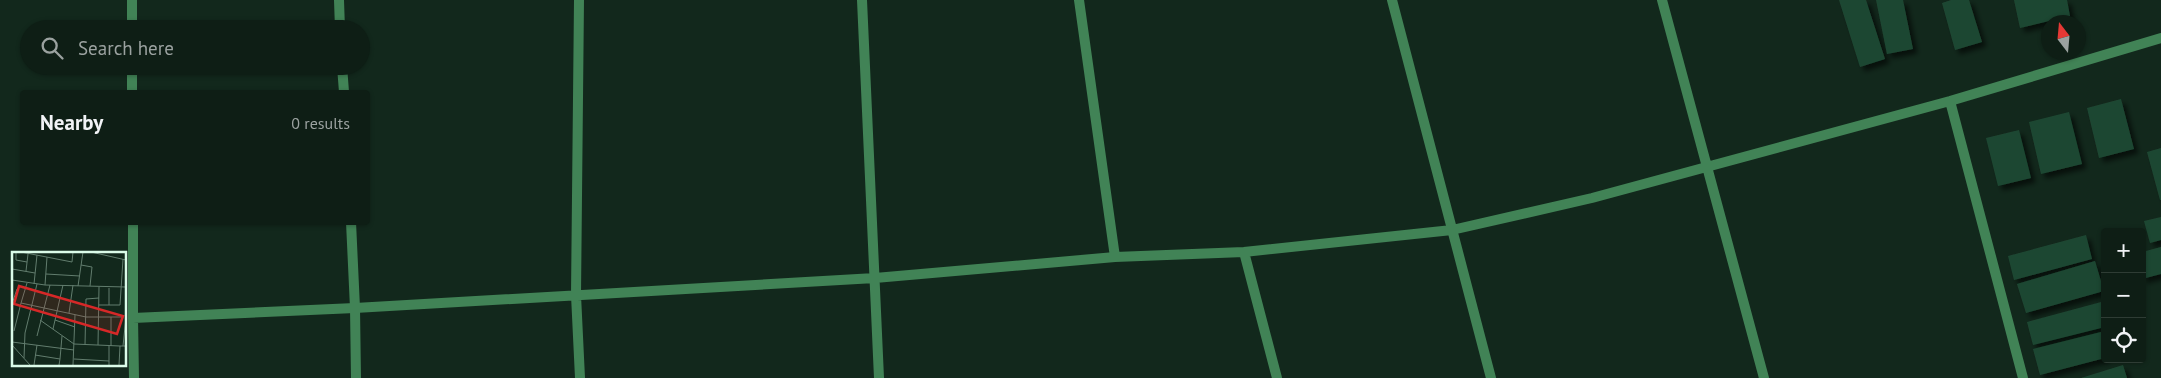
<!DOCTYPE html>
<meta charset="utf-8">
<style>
:root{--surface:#0e1e15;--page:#17271e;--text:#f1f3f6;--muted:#9ba2a0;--line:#2e3c34}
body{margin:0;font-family:"PT Sans",sans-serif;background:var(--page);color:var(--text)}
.controls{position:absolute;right:15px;bottom:15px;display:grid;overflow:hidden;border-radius:5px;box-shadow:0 1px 4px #0004}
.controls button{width:45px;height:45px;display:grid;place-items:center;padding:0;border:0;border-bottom:1px solid var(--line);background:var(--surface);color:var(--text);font:25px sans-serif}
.compass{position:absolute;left:2041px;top:15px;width:45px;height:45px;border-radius:50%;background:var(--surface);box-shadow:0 1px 4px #0004;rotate:344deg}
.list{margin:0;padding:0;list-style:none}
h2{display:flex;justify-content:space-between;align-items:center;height:65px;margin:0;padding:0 20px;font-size:21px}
h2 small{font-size:16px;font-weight:400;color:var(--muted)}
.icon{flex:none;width:28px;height:28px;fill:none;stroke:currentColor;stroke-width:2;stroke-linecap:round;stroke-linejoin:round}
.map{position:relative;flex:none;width:2161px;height:378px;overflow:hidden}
.search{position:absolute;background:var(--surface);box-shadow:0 1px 4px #0004;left:20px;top:20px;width:350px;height:55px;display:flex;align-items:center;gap:12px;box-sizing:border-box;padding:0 18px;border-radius:28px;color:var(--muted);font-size:19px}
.panel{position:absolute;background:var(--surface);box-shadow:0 1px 4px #0004;left:20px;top:90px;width:350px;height:135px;border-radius:5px}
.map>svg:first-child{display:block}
.building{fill:#1f4733;filter:url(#shadow)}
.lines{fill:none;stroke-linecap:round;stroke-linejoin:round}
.minor{stroke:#418356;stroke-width:10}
.inset-road{fill:none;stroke:#627d6e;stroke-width:1}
.view{fill:#d62828;fill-opacity:0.15;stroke:#d62828;stroke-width:2.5}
.inset-edge{fill:none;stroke:#dbfce9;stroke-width:2.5}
</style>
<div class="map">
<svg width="2161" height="378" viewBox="0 0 2161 378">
<defs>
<filter id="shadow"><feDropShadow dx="4.5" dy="4.5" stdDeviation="2.5" flood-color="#0009"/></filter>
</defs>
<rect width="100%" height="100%" fill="#12281c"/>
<path class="building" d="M1839 0H1866L1885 59 1860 67Z
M1876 0H1903L1913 49 1887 54Z
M1951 0H1969L1982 42 1955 50 1942 3Z
M2014 0H2067L2070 16 2020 28Z
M2121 99 2134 149 2099 158 2087 108Z
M2069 112 2082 164 2041 174 2029 122Z
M2019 130 2031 178 1998 186 1986 138Z
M2161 148V200H2160L2147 152Z
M2161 217V240L2150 243 2144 221Z
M2086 235 2092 259 2014 280 2008 256Z
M2161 247V274L2142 279V252Z
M2095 261 2104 291 2026 313 2017 284Z
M2105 301V327L2033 345 2027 322Z
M2105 331V358L2040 375 2033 349Z
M2123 365 2127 378H2081Z"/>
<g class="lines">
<path class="minor" d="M132 0V29
M339 0 340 29
M579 0 576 295 580 378
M862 0 879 378
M1079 0 1115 257
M1392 0 1491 378
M1662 0 1764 378
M132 66V92
M342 66 344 92
M1950 101 2023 378
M133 222V318
M351 222 355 308 356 378
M1244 252 1277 378
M134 378 133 318 355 308 875 278 1115 257 1244 252 1452 230 1592 198 1950 101 2161 38"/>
</g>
<g transform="translate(12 252)">
<rect width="114" height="114" fill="#12281c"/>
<path class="inset-road" d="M4 0V8L15 10M9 0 60 10 61 0M79 0 114 8M69 13 80 15 78 34M0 17 23 21M14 19 16 2M34 22 68 24M0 28 33 33 114 35M22 32 25 3M33 33 35 5M66 34 71 0M9 51 15 31M0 52 5 37M87 53H108L111 7M97 53V36M57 61 61 33M28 68 62 92 108 94M43 68 63 75M41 77 51 33M2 79 9 51 74 65H111M25 84 38 33M0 90 62 98M0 93 18 113M73 93 74 47 87 46M86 93 87 35M99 94V65M111 94 114 65M23 103 48 107 47 113M12 106 13 81 25 32M48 107 50 84M62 107 97 109M22 113 25 93M61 113 63 63M97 113V94M107 113 108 94H114"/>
<path class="view" d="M7 34 111 64 105 82 2 52Z"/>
<rect width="114" height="114" class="inset-edge"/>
</g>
</svg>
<div class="controls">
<button>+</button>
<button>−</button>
<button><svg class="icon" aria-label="locate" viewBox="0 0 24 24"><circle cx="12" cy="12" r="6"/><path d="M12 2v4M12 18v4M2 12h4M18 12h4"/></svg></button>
</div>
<svg class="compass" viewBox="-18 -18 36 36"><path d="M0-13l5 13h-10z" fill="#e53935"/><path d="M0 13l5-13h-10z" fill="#9ba2a0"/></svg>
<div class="search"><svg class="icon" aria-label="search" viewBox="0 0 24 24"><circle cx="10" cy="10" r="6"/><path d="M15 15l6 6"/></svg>Search here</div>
<section class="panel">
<h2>Nearby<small>0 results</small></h2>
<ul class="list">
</ul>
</section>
</div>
